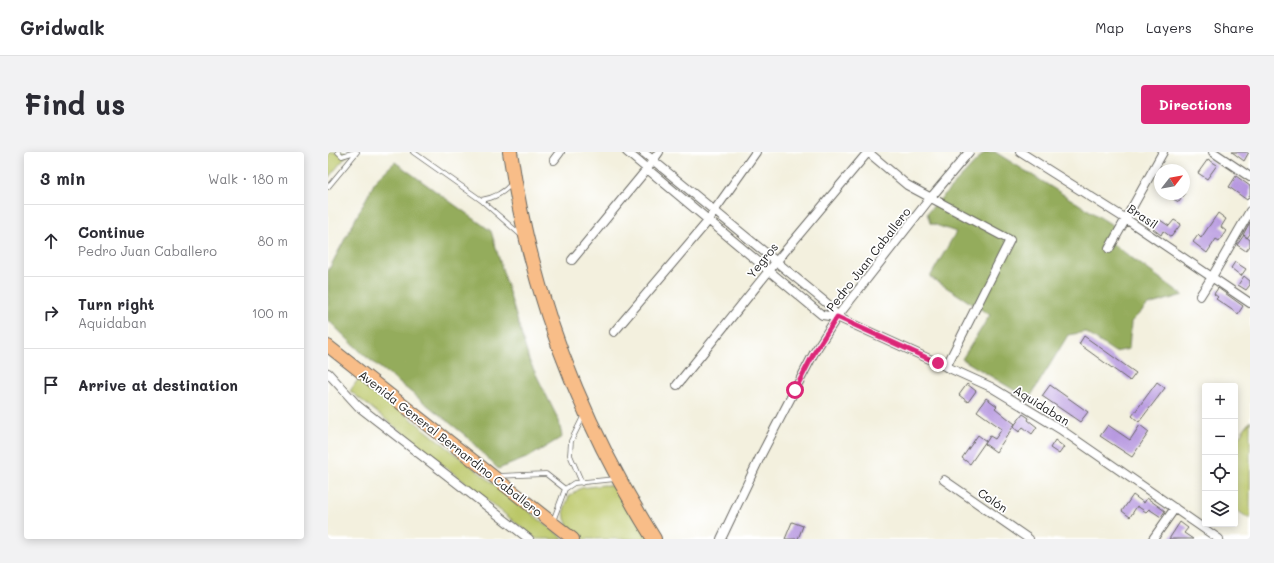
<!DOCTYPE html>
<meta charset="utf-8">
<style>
:root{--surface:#fff;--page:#f2f2f3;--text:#2b2b33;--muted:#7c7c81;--line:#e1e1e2;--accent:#db2777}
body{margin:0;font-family:Mali,sans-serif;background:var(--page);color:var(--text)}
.controls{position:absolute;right:12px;bottom:12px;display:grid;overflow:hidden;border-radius:4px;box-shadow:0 2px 10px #0003}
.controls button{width:36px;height:36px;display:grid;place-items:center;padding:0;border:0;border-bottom:1px solid var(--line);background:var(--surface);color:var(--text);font:20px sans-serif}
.compass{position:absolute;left:826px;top:12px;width:36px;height:36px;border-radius:50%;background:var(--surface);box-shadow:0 2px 10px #0003;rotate:59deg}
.stop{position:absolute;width:12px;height:12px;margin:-9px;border:3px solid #db2777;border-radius:50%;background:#fff}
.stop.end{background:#db2777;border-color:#fff;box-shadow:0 1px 4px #0008}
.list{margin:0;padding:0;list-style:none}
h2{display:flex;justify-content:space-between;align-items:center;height:52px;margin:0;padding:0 16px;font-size:17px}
h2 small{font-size:13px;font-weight:400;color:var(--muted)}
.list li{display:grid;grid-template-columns:26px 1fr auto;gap:12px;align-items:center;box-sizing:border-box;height:72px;padding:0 16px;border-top:1px solid var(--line)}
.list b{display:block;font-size:15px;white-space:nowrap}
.list p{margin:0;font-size:13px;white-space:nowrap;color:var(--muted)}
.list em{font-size:13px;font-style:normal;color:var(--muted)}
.icon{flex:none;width:22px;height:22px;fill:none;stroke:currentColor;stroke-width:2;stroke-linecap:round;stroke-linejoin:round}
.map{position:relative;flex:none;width:922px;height:387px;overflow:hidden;border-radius:4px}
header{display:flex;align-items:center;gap:24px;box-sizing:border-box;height:56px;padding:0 20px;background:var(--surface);border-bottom:1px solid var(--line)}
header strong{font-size:19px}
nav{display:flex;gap:22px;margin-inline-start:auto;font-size:14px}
.intro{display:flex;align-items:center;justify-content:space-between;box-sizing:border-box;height:96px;padding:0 24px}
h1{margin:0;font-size:28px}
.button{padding:10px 18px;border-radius:4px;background:var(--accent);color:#fff;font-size:14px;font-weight:700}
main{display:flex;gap:24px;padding:0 24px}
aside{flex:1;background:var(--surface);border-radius:4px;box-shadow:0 2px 10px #0003}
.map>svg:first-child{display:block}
.green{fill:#bbc768;stroke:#6c7242}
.forest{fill:#94ac5c;stroke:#58643c}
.building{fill:#b697df}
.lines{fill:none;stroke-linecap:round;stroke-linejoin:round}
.lane-casing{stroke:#676660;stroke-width:5.5}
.street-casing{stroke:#676660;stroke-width:10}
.primary-casing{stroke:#676660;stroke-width:14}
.highway-casing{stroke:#676660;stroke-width:16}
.lane{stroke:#fff;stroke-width:4}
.street{stroke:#fff;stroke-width:8}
.primary{stroke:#f8bd88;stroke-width:12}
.highway{stroke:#f8bd88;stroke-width:14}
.route{stroke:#db2777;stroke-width:5}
.labels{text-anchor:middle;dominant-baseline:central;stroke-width:3.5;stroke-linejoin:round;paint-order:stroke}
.street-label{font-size:12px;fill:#1c1c1c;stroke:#fff}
</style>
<header>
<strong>Gridwalk</strong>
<nav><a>Map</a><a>Layers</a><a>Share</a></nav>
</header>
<div class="intro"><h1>Find us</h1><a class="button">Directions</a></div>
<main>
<aside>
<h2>3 min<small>Walk · 180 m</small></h2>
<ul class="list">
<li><svg class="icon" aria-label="ahead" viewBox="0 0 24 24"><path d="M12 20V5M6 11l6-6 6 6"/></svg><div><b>Continue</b><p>Pedro Juan Caballero</p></div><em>80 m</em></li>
<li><svg class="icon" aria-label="right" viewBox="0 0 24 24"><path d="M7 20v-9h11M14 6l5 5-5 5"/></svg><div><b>Turn right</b><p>Aquidaban</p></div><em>100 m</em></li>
<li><svg class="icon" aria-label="arrive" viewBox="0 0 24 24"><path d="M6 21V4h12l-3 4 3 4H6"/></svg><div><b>Arrive at destination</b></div></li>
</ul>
</aside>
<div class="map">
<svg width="922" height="387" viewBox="0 0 922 387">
<rect width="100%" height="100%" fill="#fff"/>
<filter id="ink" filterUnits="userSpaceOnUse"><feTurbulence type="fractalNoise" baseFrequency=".025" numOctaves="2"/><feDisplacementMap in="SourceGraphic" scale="8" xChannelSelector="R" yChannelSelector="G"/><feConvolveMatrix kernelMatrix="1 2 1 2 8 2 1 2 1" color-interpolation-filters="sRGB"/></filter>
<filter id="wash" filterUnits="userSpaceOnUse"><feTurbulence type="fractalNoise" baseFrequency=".012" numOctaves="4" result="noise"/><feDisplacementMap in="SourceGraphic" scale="16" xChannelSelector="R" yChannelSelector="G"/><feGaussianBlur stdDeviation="0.9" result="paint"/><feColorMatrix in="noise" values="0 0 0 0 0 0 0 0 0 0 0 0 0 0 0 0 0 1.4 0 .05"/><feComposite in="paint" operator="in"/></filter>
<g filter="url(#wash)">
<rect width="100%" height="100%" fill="#f3f0de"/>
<path class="green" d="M0 0H22L0 26Z
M31 226 236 387H208L22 239Z
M922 269V367L907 357V290Z
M276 333 284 334 290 338 323 387H256L240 374 237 367 236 358 241 344 253 336Z"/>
<path class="forest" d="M657 0H667L786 74 782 90 855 143 820 153 803 170 801 197 787 200 757 180 740 183 701 247 634 207 662 163 602 125 628 80 602 71 599 61Z
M67 10 163 79 201 208 231 269 234 285 201 305 170 317 137 283 36 203 0 168V119L48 28Z"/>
<g id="blocks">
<path class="building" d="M904 0H921L916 9Z
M880 7 889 13 879 27 870 21Z
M908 24 922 34V43L919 48 901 35Z
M849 42H857L851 50 845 47Z
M890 61 898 67 893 75 898 79 891 89 888 87 879 101 865 90 870 83 873 86Z
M832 68 841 74 846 68 853 72 843 85 835 79 833 83 825 77Z
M922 70V82L919 86 915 83Z
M916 83 922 88V94L918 99 909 93Z
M907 110 918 117 913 124 903 116Z
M916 124 922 129V133L918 138 910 133Z
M890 136 915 154 910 162 888 147 890 145 886 142Z
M756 184 808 221 802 229 751 192Z
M829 230 837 236 811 270 804 264Z
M639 232 648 239 640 250 631 243Z
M722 233 760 260 752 270 714 244Z
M658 246 669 254 667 256 687 272 668 300 657 292 662 284 667 287 674 277 649 259Z
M695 262 701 266 700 268 709 275 704 282 695 275 691 280 685 275Z
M780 273 802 288 812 273 821 280 804 305 772 284Z
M650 283 658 289 642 312 634 306Z
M727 288 736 295 731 302 722 296Z
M805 343 816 351 819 346 837 359 833 365 821 357 818 360 809 354 802 365 794 359Z
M464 370 475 374 470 387H457Z
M852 370 860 376 856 381 865 387H841Z"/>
</g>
</g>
<g filter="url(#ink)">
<use href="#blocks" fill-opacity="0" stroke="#676660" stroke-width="1"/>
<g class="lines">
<defs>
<path id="lane" d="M10 0 14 4 27 0
M85 0 153 48 194 84
M0 35 29 0
M153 48C166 46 176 41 184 31
M170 324 218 322 237 337
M254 331 242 303 243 289 256 263
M225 369 237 337 246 331 288 327"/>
<path id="street" d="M299 0 494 163 509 165 663 235 732 277 891 387
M315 0 501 153 509 165
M540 0 579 33 682 88 618 215
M692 0 798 67 922 151
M885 0 922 25
M226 8 232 0
M781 97 835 0
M244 108 319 17 331 0
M872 144 884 125 922 59
M286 180 381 68 386 59 428 0
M0 221 30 254 201 387
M349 233 448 110 540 0
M616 328 701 387
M393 387 433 303 486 201 509 165 600 49 641 0
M825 387 847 356"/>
<path id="primary" d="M0 194 245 387"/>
<path id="highway" d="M182 0C202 138 252 269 326 387"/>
</defs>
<use href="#lane" class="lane-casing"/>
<use href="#street" class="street-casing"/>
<use href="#primary" class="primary-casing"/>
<use href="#highway" class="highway-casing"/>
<use href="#lane" class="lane"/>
<use href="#street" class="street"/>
<use href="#primary" class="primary"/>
<use href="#highway" class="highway"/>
</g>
</g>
<g class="lines" filter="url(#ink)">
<path class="route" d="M467 238 486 201 509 165 610 211"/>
</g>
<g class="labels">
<g class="street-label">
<text transform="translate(815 64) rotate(34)">Brasil</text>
<text transform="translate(540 107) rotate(-52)">Pedro Juan Caballero</text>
<text transform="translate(434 108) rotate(-51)">Yegros</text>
<text transform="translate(714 253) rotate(32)">Aquidaban</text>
<text transform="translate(123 291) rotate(38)">Avenida General Bernardino Caballero</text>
<text transform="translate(665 348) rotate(34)">Colón</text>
</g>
</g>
</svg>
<div class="controls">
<button>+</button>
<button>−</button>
<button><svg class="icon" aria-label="locate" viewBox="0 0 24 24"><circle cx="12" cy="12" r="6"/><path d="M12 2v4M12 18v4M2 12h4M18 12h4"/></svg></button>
<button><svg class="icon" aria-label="layers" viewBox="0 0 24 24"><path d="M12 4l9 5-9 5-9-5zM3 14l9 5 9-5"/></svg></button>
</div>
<svg class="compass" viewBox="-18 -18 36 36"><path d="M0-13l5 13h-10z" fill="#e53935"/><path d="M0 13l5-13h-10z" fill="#7c7c81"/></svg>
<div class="stop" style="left:467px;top:238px"></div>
<div class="stop end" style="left:610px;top:211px"></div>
</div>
</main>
